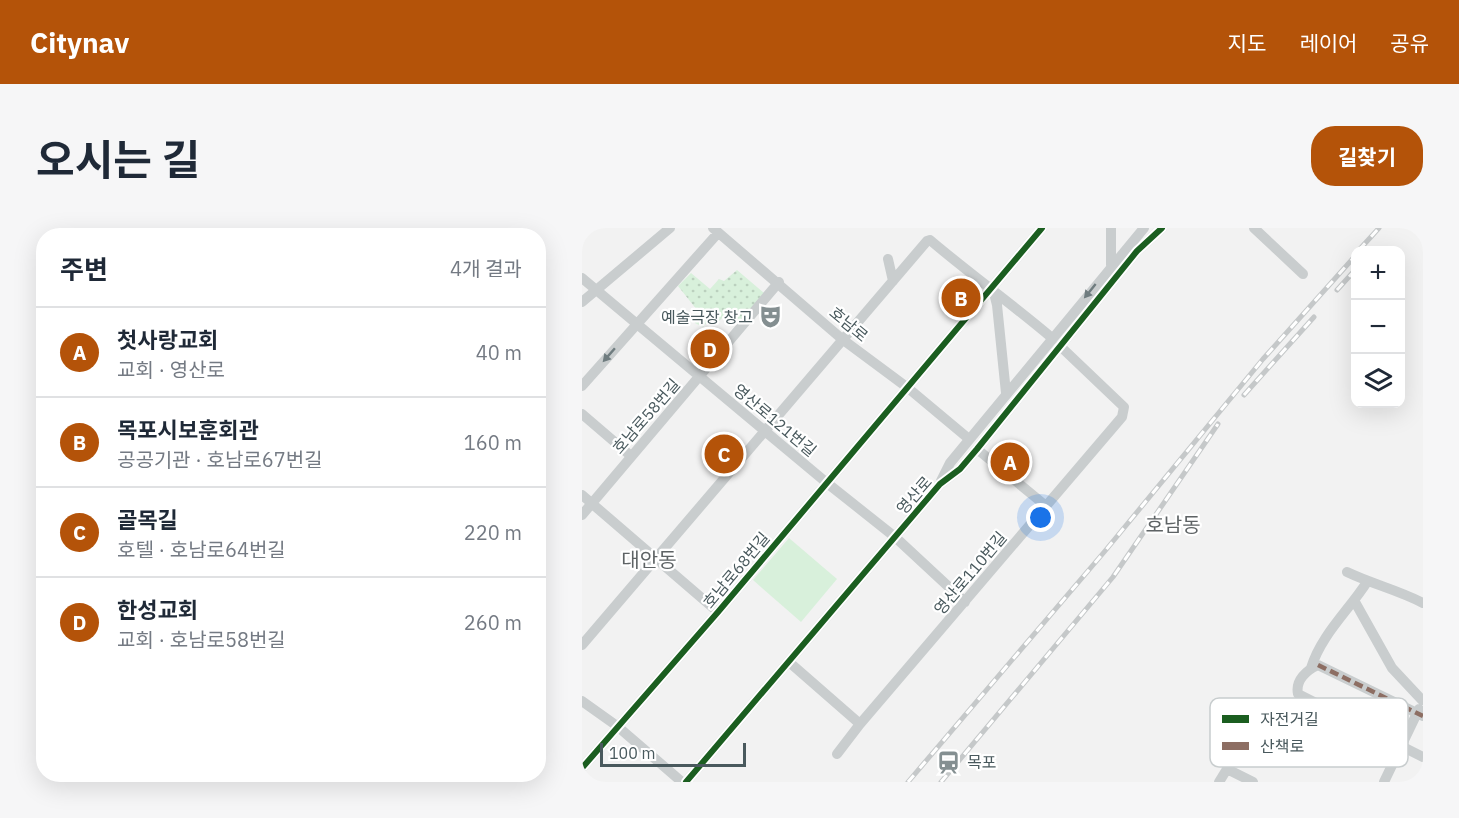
<!DOCTYPE html>
<html lang="ko">
<meta charset="utf-8">
<style>
:root{--surface:#fff;--page:#f6f6f7;--text:#1f2937;--muted:#747a83;--line:#e0e1e3;--accent:#b45309}
body{margin:0;font-family:"IBM Plex Sans","Noto Sans KR",sans-serif;background:var(--page);color:var(--text)}
.controls{position:absolute;right:18px;top:18px;display:grid;overflow:hidden;border-radius:12px;box-shadow:0 6px 24px #0002}
.controls button{width:54px;height:54px;display:grid;place-items:center;padding:0;border:0;border-bottom:2px solid var(--line);background:var(--surface);color:var(--text);font:30px sans-serif}
.scale{position:absolute;left:18px;bottom:15px;width:146px;box-sizing:border-box;padding-left:6px;border:3px solid #49595d;border-top:0;font-size:16px;line-height:21px;white-space:nowrap;color:#49595d;-webkit-text-stroke:4px #fff;paint-order:stroke}
.you{position:absolute;left:459px;top:290px;width:21px;height:21px;margin:-15px;border:4px solid #fff;border-radius:50%;background:#1a73e8;box-shadow:0 0 0 9px #1a73e833}
.badge{display:grid;place-items:center;width:39px;height:39px;border-radius:50%;background:var(--accent);color:#fff;font-size:20px;font-weight:700}
.pin{position:absolute;translate:-50% -50%;border:3px solid #fff;box-shadow:0 2px 6px #0006}
.list{margin:0;padding:0;list-style:none}
h2{display:flex;justify-content:space-between;align-items:center;height:78px;margin:0;padding:0 24px;font-size:26px}
h2 small{font-size:20px;font-weight:400;color:var(--muted)}
.list li{display:grid;grid-template-columns:39px 1fr auto;gap:18px;align-items:center;box-sizing:border-box;height:90px;padding:0 24px;border-top:2px solid var(--line)}
.list b{display:block;font-size:22px;white-space:nowrap}
.list p{margin:0;font-size:20px;white-space:nowrap;color:var(--muted)}
.list em{font-size:20px;font-style:normal;color:var(--muted)}
.icon{flex:none;width:33px;height:33px;fill:none;stroke:currentColor;stroke-width:2;stroke-linecap:round;stroke-linejoin:round}
.map{position:relative;flex:none;width:841px;height:554px;overflow:hidden;border-radius:24px}
header{display:flex;align-items:center;gap:36px;box-sizing:border-box;height:84px;padding:0 30px;background:var(--accent);color:#fff}
header strong{font-size:28px}
nav{display:flex;gap:33px;margin-inline-start:auto;font-size:21px}
.intro{display:flex;align-items:center;justify-content:space-between;box-sizing:border-box;height:144px;padding:0 36px}
h1{margin:0;font-size:42px}
.button{padding:15px 27px;border-radius:24px;background:var(--accent);color:#fff;font-size:21px;font-weight:700}
main{display:flex;gap:36px;padding:0 36px}
aside{flex:1;background:var(--surface);border-radius:24px;box-shadow:0 6px 24px #0002}
.map>svg:first-child{display:block}
.grass{fill:url(#grass-dots)}
.park{fill:#d8f0db}
.lines{fill:none;stroke-linecap:round;stroke-linejoin:round}
.minor{stroke:#c9cdce;stroke-width:10}
.rail-casing{stroke:#c5c8c9;stroke-width:5}
.rail{stroke:#fff;stroke-width:3;stroke-dasharray:9;stroke-linecap:butt}
.quiet{stroke:#8d6e63;stroke-width:4.5;stroke-dasharray:9 4.5;stroke-linecap:butt}
.cycleway-casing{stroke:#fff;stroke-width:10}
.cycleway{stroke:#1b5e20;stroke-width:6}
.oneway{fill:#6f7c7f}
.labels{text-anchor:middle;dominant-baseline:central;stroke-width:4.5;stroke-linejoin:round;paint-order:stroke}
.poi-label{font-size:16px;fill:#49595d;stroke:#fff;text-anchor:end}
.street-label{font-size:16px;fill:#49595d;stroke:#fff}
.quarter-label{font-size:20px;fill:#5e6365;stroke:#fff}
.key{fill:#fff;stroke:#c8cdce;stroke-width:1.5}
.key-label{font-size:16px;fill:#49595d}
</style>
<header>
<strong>Citynav</strong>
<nav><a>지도</a><a>레이어</a><a>공유</a></nav>
</header>
<div class="intro"><h1>오시는 길</h1><a class="button">길찾기</a></div>
<main>
<aside>
<h2>주변<small>4개 결과</small></h2>
<ul class="list">
<li><span class="badge">A</span><div><b>첫사랑교회</b><p>교회 · 영산로</p></div><em>40 m</em></li>
<li><span class="badge">B</span><div><b>목포시보훈회관</b><p>공공기관 · 호남로67번길</p></div><em>160 m</em></li>
<li><span class="badge">C</span><div><b>골목길</b><p>호텔 · 호남로64번길</p></div><em>220 m</em></li>
<li><span class="badge">D</span><div><b>한성교회</b><p>교회 · 호남로58번길</p></div><em>260 m</em></li>
</ul>
</aside>
<div class="map">
<svg width="841" height="554" viewBox="0 0 841 554">
<defs>
<pattern id="grass-dots" width="8" height="8" patternUnits="userSpaceOnUse" patternTransform="scale(1.5)"><rect width="8" height="8" fill="#d8f0db"/><path d="M2 2h.1M6 6h.1" fill="none" stroke="#bbd0be" stroke-width="1.8" stroke-linecap="round"/></pattern>
</defs>
<rect width="100%" height="100%" fill="#f2f2f2"/>
<path class="grass" d="M155 42 182 65 156 97 143 87 136 94 130 89 121 99 113 95 110 88 115 82 96 58 109 45 128 61 137 51 142 53Z"/>
<path class="park" d="M207 310 255 351 219 394 171 352Z"/>
<g class="lines">
<path class="minor" d="M131 0 260 111 326 160 387 211
M529 0V37
M672 0 721 46
M306 31 311 53
M0 50 245 255 313 309 383 374
M411 61 415 77 424 165
M0 74 88 0
M0 158 136 5
M0 186 49 228
M395 221 464 278
M359 253 368 235 562 0
M0 267 136 384
M0 287 197 54
M765 344C790 356 816 362 841 375
M773 374 810 440 840 472
M0 417 345 13 348 12C388 46 430 76 470 110
M207 434 278 496 540 189 542 179 478 118
M729 440C739 407 767 382 785 354
M0 473 35 498 100 554
M841 488 736 437C725 442 713 452 716 466L841 529
M255 526 278 496
M0 540 136 384 460 0
M104 554 358 256 378 241 395 221 555 23 580 0
M637 554 645 541 671 554
M802 554 837 481"/>
<defs>
<path id="rail" d="M777 22 797 0
M755 62 774 41
M662 167 732 89
M326 554 523 323 681 131 774 27
M359 554 531 349 636 196"/>
</defs>
<use href="#rail" class="rail-casing"/>
<use href="#rail" class="rail"/>
<path class="quiet" d="M736 437 841 488"/>
<defs>
<path id="cycleway" d="M0 540 136 384 460 0
M104 554 358 256 378 241 395 221 555 23 580 0"/>
</defs>
<use href="#cycleway" class="cycleway-casing"/>
<use href="#cycleway" class="cycleway"/>
</g>
<defs><path id="oneway-solid" d="M-6-.8H1V-3.2L6.5 0L1 3.2V.8H-6Z" transform="scale(1.5)"/></defs>
<g class="oneway">
<use href="#oneway-solid" transform="translate(508 63) rotate(129)"/>
<use href="#oneway-solid" transform="translate(27 127) rotate(131)"/>
</g>
<defs>
<symbol id="theatre-bare" viewBox="-9 -9 18 18"><path d="M-5-5.5Q0-4 5-5.5V0Q5 5 0 6Q-5 5-5 0ZM-3.3-2.5H-1v1.5H-3.3ZM1-2.5H3.3v1.5H1ZM-2.8 1Q0 5.5 2.8 1Z" fill="#848f91" stroke="#fff" stroke-width="2.5" paint-order="stroke"/></symbol>
<symbol id="station-bare" viewBox="-9 -9 18 18"><path d="M-3-6H3Q5-6 5-4V2Q5 4 3 4L4.5 6H3L1.5 4h-3L-3 6H-4.5L-3 4Q-5 4-5 2V-4Q-5-6-3-6ZM-3.5-4v3h7v-3ZM-3.5 1v1.5H-2V1ZM2 1v1.5H3.5V1Z" fill="#848f91" stroke="#fff" stroke-width="2.5" paint-order="stroke"/></symbol>
</defs>
<g fill-rule="evenodd">
<use href="#theatre-bare" x="172" y="72" width="33" height="33"/>
<use href="#station-bare" x="350" y="518" width="33" height="33"/>
</g>
<g class="labels">
<g class="poi-label">
<text x="171" y="89">예술극장 창고</text>
<text x="385" y="534" text-anchor="start">목포</text>
</g>
<g class="street-label">
<text transform="translate(267 96) rotate(40)">호남로</text>
<text transform="translate(64 188) rotate(-49)">호남로58번길</text>
<text transform="translate(193 192) rotate(40)">영산로121번길</text>
<text transform="translate(332 267) rotate(-49)">영산로</text>
<text transform="translate(154 342) rotate(-50)">호남로68번길</text>
<text transform="translate(388 345) rotate(-50)">영산로110번길</text>
</g>
<g class="quarter-label">
<text x="591" y="296">호남동</text>
<text x="67" y="331">대안동</text>
</g>
</g>
<rect x="628" y="470" width="198" height="69" rx="9" class="key"/>
<rect x="640" y="487" width="27" height="8" fill="#1b5e20"/>
<rect x="640" y="514" width="27" height="8" fill="#8d6e63"/>
<g class="key-label">
<text x="678" y="497">자전거길</text>
<text x="678" y="524">산책로</text>
</g>
</svg>
<div class="controls">
<button>+</button>
<button>−</button>
<button><svg class="icon" aria-label="layers" viewBox="0 0 24 24"><path d="M12 4l9 5-9 5-9-5zM3 14l9 5 9-5"/></svg></button>
</div>
<div class="scale">100 m</div>
<div class="you"></div>
<div class="pin badge" style="left:428px;top:234px">A</div>
<div class="pin badge" style="left:379px;top:70px">B</div>
<div class="pin badge" style="left:142px;top:226px">C</div>
<div class="pin badge" style="left:128px;top:121px">D</div>
</div>
</main>
